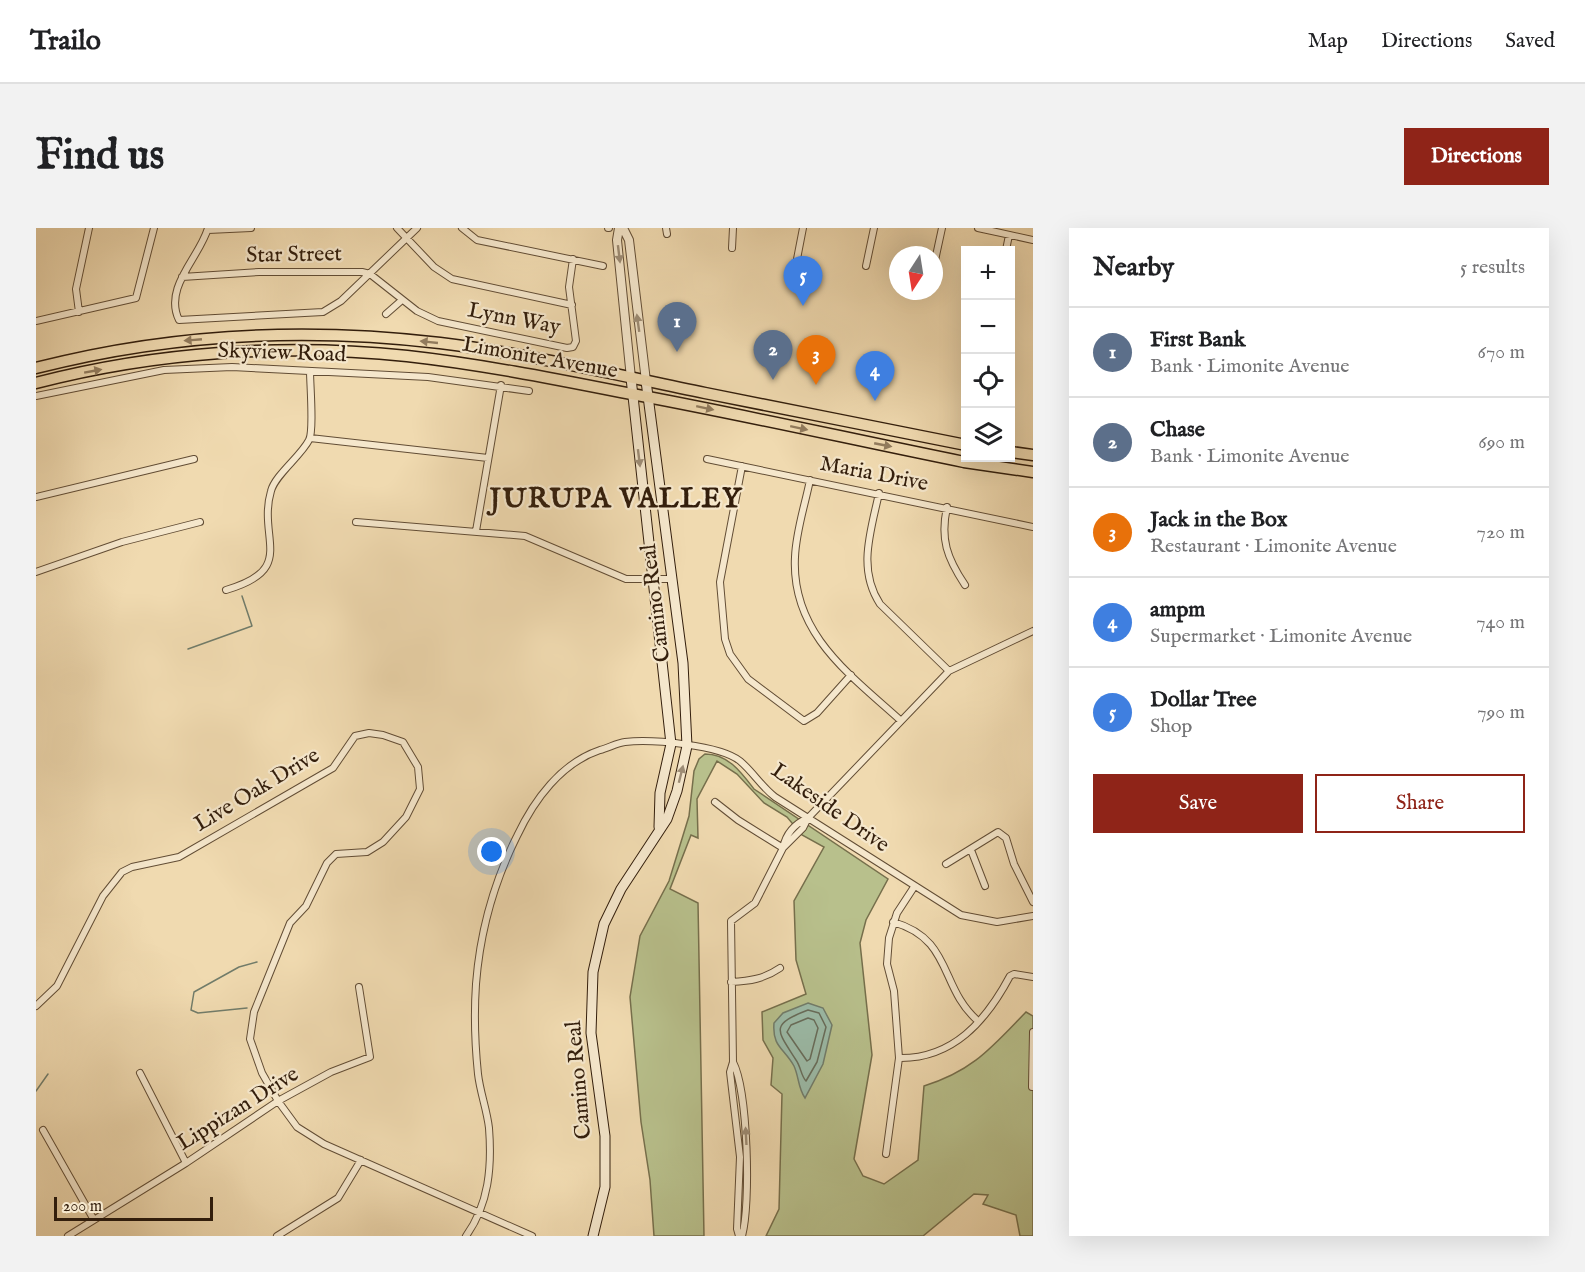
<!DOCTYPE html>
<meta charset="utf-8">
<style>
:root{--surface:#fff;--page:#f2f2f2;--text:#202124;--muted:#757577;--line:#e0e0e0;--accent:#8f2418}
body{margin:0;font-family:"IM FELL English",serif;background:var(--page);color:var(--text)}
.controls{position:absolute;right:18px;top:18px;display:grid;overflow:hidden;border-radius:0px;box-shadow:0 6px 24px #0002}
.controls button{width:54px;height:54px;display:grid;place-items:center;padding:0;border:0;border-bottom:2px solid var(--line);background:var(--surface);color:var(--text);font:30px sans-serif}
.compass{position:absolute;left:853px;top:18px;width:54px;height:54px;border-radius:50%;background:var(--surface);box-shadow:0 6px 24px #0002;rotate:192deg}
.scale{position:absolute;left:18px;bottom:15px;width:159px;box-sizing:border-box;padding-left:6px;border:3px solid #331e0c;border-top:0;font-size:16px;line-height:21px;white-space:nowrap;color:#331e0c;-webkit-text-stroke:4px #f5e7cc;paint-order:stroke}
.you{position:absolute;left:456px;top:624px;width:21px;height:21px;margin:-15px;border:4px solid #fff;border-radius:50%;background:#1a73e8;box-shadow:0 0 0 9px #1a73e833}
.badge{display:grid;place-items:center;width:39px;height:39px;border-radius:50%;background:var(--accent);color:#fff;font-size:20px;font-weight:700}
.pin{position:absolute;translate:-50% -50px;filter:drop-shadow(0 2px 3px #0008)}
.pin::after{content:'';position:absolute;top:32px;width:21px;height:18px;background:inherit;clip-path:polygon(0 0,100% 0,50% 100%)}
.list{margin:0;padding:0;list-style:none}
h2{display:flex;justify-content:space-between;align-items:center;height:78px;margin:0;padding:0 24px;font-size:26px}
h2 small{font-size:20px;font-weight:400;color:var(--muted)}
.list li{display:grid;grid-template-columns:39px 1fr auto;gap:18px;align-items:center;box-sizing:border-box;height:90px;padding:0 24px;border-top:2px solid var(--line)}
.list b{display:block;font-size:22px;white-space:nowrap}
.list p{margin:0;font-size:20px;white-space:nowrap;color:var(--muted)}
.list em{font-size:20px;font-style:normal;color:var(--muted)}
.actions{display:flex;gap:12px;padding:18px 24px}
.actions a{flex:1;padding:14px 0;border:2px solid var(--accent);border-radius:0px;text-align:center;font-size:21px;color:var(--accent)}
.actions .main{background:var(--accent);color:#fff}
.icon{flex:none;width:33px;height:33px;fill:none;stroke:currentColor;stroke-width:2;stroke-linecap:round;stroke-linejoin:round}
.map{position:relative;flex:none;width:997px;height:1008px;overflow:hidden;border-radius:0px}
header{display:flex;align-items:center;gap:36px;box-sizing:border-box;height:84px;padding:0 30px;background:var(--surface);border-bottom:2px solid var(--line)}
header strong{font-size:28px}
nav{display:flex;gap:33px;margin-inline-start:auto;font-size:21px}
.intro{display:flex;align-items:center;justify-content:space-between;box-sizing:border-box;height:144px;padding:0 36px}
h1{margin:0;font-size:42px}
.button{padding:15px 27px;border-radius:0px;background:var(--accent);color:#fff;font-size:21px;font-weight:700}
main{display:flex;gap:36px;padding:0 36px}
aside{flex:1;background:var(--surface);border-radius:0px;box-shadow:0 6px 24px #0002}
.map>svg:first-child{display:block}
.green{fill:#b8c08c;stroke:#766f4c;stroke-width:1.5}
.water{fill:#9bbba8;stroke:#717c6a;stroke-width:1.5}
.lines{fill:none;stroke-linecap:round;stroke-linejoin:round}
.shore{stroke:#676c5a;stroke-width:1.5}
.stream{stroke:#717c6a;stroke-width:1.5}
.minor-casing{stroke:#624d35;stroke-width:8}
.tertiary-casing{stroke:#624d35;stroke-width:10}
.secondary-casing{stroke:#331e0c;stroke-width:11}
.primary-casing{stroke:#331e0c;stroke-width:13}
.minor{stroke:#f5e7cc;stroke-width:6}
.tertiary{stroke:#f5e7cc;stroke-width:8}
.secondary{stroke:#f5e7cc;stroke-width:9}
.primary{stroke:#f0dab0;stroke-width:10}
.oneway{fill:#9e8d76}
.oneway2{fill:#927c5e}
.labels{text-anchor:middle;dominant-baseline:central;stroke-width:4.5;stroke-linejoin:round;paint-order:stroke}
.street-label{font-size:22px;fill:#331e0c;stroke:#f5e7cc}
.district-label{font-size:28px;font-weight:bold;letter-spacing:1.5px;fill:#331e0c;stroke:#f5e7cc}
</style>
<header>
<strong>Trailo</strong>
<nav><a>Map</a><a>Directions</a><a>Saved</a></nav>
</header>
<div class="intro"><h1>Find us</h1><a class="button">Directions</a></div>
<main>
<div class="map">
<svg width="997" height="1008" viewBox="0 0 997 1008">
<rect width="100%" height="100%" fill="#f0dab0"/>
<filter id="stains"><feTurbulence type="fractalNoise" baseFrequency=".00333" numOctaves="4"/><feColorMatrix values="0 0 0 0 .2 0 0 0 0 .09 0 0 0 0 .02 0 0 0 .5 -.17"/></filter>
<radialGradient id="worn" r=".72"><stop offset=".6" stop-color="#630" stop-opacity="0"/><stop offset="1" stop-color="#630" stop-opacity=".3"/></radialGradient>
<path class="green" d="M669 526C692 526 705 544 718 561L852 651 830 692 824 715 836 827 818 931 827 948 848 956 882 932 888 858C937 843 956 819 990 784L997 788V1008H984L980 987 947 976 952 967 938 966 887 1008H730L743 981 746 866 735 857 737 830 727 812 726 784 770 766 760 732 758 673 788 619 766 607 751 589 728 575 701 546 681 533 661 571 662 610 655 607 634 661 662 675 668 1008H618L614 952 605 894 594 769 604 708 633 653 653 588 658 543 663 531Z"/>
<path class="water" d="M772 775 787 780 796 797 787 836 769 870C762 860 763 849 758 838 748 820 736 819 738 795L747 785Z"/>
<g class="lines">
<path class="shore" d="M772 782 783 785 790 799 781 834 770 853C765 848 765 839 760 832 741 802 733 797 772 782Z
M772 790 778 792 782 800 774 831 771 833 751 804 755 797Z"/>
<path class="stream" d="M152 421 216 398 206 368
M211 780 162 785 155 782 158 764 203 739 221 734
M0 863 12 846"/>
<defs>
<path id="minor" d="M172 0C164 29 127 59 143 92L287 84 305 73 381 0
M361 0 398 39 416 51 536 77
M426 0 441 12 567 38
M572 0H573
M630 0 631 6
M942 0 997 12
M172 2 215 0
M696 20 697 0
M970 22 973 7
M761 31 767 0
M898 37 906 0
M830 38 838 0
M146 49 223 44H326L334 46 381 83 402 93 531 120 537 119 540 113 533 59 537 31
M43 84 40 61 53 0
M350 86 366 72
M0 93 100 70 118 0
M0 168 128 142 196 139 392 149 493 163
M274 210 452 230
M671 231 997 299
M706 238 684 354 689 411 694 426 712 451 768 493 781 485 815 447
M774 252C769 277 760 303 759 329 755 405 813 446 864 492
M843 265C835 303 821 341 844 376L913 443
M0 269 158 231
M911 279C904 311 911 330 929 357
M320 294 489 308 590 351H636
M440 303 465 157
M0 344 86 314 164 294
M190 362C262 341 221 311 235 263 239 247 265 228 273 212 278 203 274 156 274 143
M679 574 702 592 747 620 719 675 695 693 697 834 694 844 704 929 701 1001 703 1008
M772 590C758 596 750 605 747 620L767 600 772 590 913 443 997 403
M935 622 949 658
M910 636 962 604 970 610 978 636 997 674
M857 694C917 711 903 759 942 793
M695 754C714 753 728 751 744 740
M0 778 21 758 67 668 86 644 96 639 143 629 297 540 319 508 333 505 347 507 367 514 382 539 384 561 370 589 347 614 331 624 300 626 291 635 270 678 254 695 218 784 214 811 226 845 242 873 261 899 288 916 496 1008
M863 830C917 831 950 793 974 748L978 746 997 749
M697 834C712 863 715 976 706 1008
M104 845 150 935
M996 859 997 804
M7 902 58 992
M850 926 863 830 858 763 851 736 853 710 861 685 878 659
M32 1008 150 935 242 873 295 844 334 829 323 759
M241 1008 302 970 325 932
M430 1008C453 976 456 939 453 900 451 882 444 864 442 846 439 817 438 785 440 756 444 704 458 654 481 608 498 572 525 535 564 522 572 520 581 515 589 514 616 511 684 517 704 533 717 544 725 558 739 569L925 687 961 694 997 688"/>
<path id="tertiary" d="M583 0 581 12 595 150
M587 0 593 12 610 153"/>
<path id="secondary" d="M595 150 635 516 624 565 623 599
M557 1008 569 959V908L555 805 557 744 568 696 585 661 631 591 641 563 651 518 647 435 610 153"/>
<path id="primary" d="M0 140C132 106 269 99 404 115 493 126 581 147 669 165 756 183 843 199 930 217
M0 155C119 124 248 115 371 128 443 136 514 150 585 164 700 185 814 211 928 234L997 244
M975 224 997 227"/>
</defs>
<use href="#minor" class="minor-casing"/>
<use href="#tertiary" class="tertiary-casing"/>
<use href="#secondary" class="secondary-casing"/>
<use href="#primary" class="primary-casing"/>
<use href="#minor" class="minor"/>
<use href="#tertiary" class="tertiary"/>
<use href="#secondary" class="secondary"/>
<use href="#primary" class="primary"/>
</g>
<defs><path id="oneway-solid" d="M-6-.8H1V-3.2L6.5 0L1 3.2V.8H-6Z" transform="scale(1.5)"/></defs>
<g class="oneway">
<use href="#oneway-solid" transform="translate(583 26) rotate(83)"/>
<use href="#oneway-solid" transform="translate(602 95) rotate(-98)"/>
<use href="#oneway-solid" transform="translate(603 230) rotate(83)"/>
<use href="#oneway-solid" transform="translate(645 546) rotate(-76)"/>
<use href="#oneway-solid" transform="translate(710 908) rotate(-93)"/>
</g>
<g class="oneway2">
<use href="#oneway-solid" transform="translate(157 112) rotate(175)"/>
<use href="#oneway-solid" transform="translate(393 114) rotate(-174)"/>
<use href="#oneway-solid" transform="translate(57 143) rotate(-10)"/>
<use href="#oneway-solid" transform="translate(669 180) rotate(12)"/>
<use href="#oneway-solid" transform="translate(763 200) rotate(12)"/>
<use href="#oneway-solid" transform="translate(847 217) rotate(11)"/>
</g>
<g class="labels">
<g class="street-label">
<text transform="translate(258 27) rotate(-1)">Star Street</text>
<text transform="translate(478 91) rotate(11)">Lynn Way</text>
<text transform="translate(246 125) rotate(2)">Skyview Road</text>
<text transform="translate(504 130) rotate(10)">Limonite Avenue</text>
<text transform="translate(838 246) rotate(11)">Maria Drive</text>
<text transform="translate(620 375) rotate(-97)">Camino Real</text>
<text transform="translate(221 562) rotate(-31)">Live Oak Drive</text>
<text transform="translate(794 580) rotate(35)">Lakeside Drive</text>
<text transform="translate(543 852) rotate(-95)">Camino Real</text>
<text transform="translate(202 881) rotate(-32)">Lippizan Drive</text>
</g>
<g class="district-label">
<text x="580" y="271">JURUPA VALLEY</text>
</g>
</g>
<rect width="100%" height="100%" filter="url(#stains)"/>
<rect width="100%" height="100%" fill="url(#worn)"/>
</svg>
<div class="controls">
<button>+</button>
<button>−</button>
<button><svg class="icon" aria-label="locate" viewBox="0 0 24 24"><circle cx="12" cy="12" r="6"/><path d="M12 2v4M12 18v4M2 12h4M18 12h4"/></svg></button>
<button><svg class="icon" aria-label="layers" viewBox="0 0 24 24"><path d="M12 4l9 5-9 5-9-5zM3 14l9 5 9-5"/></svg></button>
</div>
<svg class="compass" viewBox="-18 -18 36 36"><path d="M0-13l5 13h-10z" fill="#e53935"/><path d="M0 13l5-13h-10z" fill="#757577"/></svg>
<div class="scale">200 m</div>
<div class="you"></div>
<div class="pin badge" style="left:641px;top:124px;background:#5c6f8a">1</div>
<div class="pin badge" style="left:737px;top:152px;background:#5c6f8a">2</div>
<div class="pin badge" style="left:780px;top:157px;background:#e8710a">3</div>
<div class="pin badge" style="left:839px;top:173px;background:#3f7fe0">4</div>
<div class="pin badge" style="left:767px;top:78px;background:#3f7fe0">5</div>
</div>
<aside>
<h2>Nearby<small>5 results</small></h2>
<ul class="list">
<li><span class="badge" style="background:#5c6f8a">1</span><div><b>First Bank</b><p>Bank · Limonite Avenue</p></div><em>670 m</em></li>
<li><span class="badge" style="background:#5c6f8a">2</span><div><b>Chase</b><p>Bank · Limonite Avenue</p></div><em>690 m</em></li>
<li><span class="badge" style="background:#e8710a">3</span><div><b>Jack in the Box</b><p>Restaurant · Limonite Avenue</p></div><em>720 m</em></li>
<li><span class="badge" style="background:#3f7fe0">4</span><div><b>ampm</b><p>Supermarket · Limonite Avenue</p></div><em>740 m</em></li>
<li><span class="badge" style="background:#3f7fe0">5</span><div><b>Dollar Tree</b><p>Shop</p></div><em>790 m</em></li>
</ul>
<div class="actions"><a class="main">Save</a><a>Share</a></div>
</aside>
</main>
